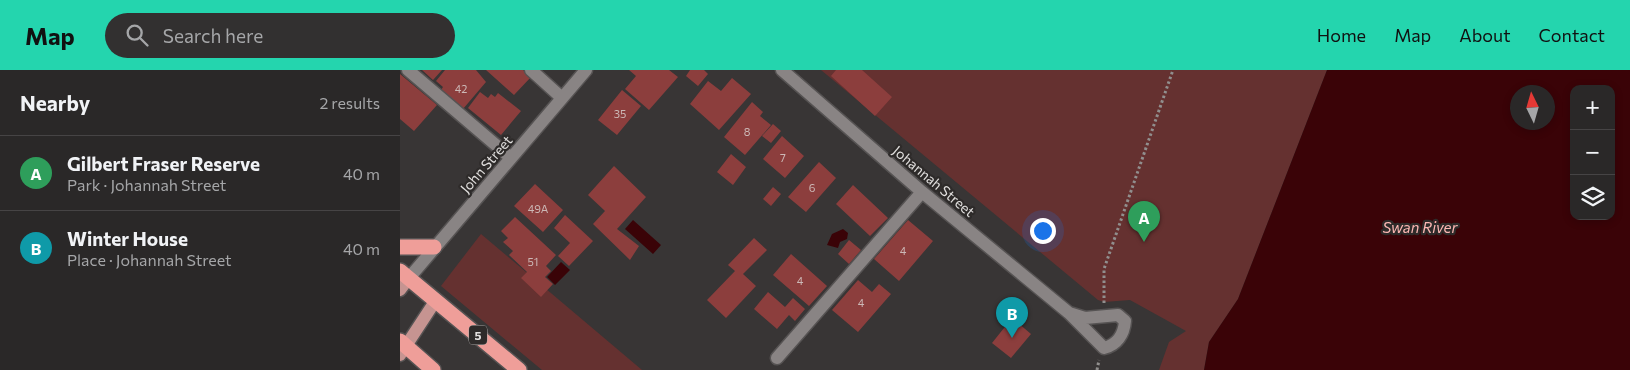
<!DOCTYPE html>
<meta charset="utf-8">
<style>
:root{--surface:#2a2828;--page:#323030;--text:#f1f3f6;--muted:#a5a6a8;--line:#464445;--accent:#24d5ae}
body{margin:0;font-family:Commissioner,sans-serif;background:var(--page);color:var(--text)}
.controls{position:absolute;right:15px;top:15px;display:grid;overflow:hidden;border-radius:10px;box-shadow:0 2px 8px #0003}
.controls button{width:45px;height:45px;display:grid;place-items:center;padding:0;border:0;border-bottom:1px solid var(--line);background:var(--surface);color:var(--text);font:25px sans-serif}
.compass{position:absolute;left:1110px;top:15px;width:45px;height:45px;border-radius:50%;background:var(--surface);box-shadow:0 2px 8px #0003;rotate:355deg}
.you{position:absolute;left:642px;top:160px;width:18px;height:18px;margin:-12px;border:4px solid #fff;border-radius:50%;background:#1a73e8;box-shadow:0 0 0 8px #1a73e833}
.badge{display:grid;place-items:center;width:32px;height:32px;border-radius:50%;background:var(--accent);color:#fff;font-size:16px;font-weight:700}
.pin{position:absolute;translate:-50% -41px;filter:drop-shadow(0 1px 2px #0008)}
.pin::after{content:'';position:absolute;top:26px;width:18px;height:15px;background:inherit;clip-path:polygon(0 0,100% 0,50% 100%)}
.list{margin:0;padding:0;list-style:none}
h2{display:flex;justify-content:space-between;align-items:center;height:65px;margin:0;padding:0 20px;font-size:21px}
h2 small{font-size:16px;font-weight:400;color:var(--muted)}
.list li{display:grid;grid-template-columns:32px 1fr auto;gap:15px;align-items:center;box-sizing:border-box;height:75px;padding:0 20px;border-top:1px solid var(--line)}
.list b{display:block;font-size:19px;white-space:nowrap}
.list p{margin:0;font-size:16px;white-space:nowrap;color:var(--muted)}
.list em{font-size:16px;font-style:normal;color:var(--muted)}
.icon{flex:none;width:28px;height:28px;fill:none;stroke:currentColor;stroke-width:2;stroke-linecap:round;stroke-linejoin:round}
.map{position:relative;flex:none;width:1230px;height:300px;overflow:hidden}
header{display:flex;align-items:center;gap:30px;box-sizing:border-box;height:70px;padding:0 25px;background:var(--accent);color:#111}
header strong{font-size:24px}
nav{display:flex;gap:28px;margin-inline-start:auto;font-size:18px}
.search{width:350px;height:45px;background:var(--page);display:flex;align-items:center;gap:12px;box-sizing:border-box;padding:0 18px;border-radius:28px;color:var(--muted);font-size:19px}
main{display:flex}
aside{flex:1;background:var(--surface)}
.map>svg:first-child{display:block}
.green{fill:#653130}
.water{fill:#3a0307;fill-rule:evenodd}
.building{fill:#8c3e3d}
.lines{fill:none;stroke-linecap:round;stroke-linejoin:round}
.minor-casing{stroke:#565353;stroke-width:15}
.major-casing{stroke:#565353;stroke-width:15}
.highway-casing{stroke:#565353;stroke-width:18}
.path{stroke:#918f8e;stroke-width:3;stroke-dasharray:2.5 2.5;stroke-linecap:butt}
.minor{stroke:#898484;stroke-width:12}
.major{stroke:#c69491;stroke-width:12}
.highway{stroke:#ef9e99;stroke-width:15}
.labels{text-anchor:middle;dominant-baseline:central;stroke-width:4.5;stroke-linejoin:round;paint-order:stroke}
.number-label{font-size:11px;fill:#ccb8b6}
.shield{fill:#2e2b2a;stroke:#acaaa9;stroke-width:1}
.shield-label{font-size:12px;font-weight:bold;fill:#e2e0df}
.street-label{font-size:14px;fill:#e2e0df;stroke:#2e2b2a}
.water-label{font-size:15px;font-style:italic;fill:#fdb7b3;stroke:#2e2b2a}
</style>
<header>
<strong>Map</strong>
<div class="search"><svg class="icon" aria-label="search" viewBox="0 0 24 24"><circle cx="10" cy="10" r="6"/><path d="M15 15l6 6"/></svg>Search here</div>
<nav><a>Home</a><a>Map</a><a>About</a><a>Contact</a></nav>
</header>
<main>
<aside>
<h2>Nearby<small>2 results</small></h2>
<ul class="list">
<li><span class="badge" style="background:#2e9e5b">A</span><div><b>Gilbert Fraser Reserve</b><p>Park · Johannah Street</p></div><em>40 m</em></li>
<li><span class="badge" style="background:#0f9aa8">B</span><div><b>Winter House</b><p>Place · Johannah Street</p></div><em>40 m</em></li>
</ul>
</aside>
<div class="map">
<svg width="1230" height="300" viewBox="0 0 1230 300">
<rect width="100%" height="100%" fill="#383535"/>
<path class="green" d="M421 0H927L838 229 809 272 804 300H759L769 272 786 261 730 230 704 232 698 230Z
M81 164 242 300H142L41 216Z"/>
<path class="water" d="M927 0H1230V300H804L809 272 838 229ZM1174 19H1211V146H1174ZM1148 22V52H1118V22Z
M233 150 261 175 253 184 225 159Z
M443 159 448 163 447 169 440 172 438 178 427 175 432 164Z
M161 192 170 200 155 215 147 207Z"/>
<path class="building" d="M22 0H42L33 10Z
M45 0H76L86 12 63 39 41 20 43 17 36 11Z
M86 0H123L131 7 114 25Z
M229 0H269L278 7 249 40 225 19 236 6Z
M290 0H304L308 4 298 16 286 6Z
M436 0H462L492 27 475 46 431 6Z
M0 4 37 35 14 61 0 49Z
M332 8 351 24 319 60 290 34 308 11 321 21Z
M222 20 241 36 217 65 198 50Z
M80 22 88 28 91 24 95 27 98 23 121 41 101 65 68 38Z
M352 32 363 42 360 46 371 55 345 85 324 67Z
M373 54 381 61 371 73 362 66Z
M382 66 404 86 385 108 363 89Z
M331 84 346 97 333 115 317 102Z
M419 92 436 108 406 142 388 127Z
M214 96 246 127 217 159 239 176 230 190 193 154 205 141 188 125Z
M135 114 163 140 143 162 114 136Z
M453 115 488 148 470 166 436 134Z
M373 117 381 124 371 136 363 129Z
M165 145 193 171 169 196 158 186 170 173 154 158Z
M115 147 156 185 146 196 151 201 145 207 153 214 141 227 121 208 127 202 109 185 113 181 103 172 108 168 101 161Z
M508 150 533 171 499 211 474 189Z
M354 168 367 180 343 204 356 216 326 248 307 230 335 201 328 195Z
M449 170 461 180 449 194 438 184Z
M391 184 427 216 409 236 373 205Z
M458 210 472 222 479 214 491 224 458 262 432 240Z
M368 222 385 237 393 228 405 239 395 251 389 245 377 259 354 239Z
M612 248 631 264 611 288 592 273Z"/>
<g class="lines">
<defs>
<path id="minor" d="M8 0 111 88
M131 0 162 28
M382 0 522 122 669 243 704 278C717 275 724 264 725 251L718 245 685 248 669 243
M9 208 186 0
M377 288 522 122"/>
<path id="major" d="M0 220 9 208
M0 285 36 230"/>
<path id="highway" d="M0 177H34
M0 201 119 300
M0 271 33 300"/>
</defs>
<use href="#minor" class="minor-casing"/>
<use href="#major" class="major-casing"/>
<use href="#highway" class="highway-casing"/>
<path class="path" d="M704 233V199L773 0
M697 300 699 290"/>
<use href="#minor" class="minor"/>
<use href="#major" class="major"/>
<use href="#highway" class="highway"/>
</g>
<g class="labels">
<g class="number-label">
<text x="61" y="18">42</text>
<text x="220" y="43">35</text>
<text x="347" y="61">8</text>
<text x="383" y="87">7</text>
<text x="412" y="117">6</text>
<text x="138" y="138">49A</text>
<text x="503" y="180">4</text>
<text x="133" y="191">51</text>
<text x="400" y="210">4</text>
<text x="461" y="232">4</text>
</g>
<rect class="shield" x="69" y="255.5" width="18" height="19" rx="4"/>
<g class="shield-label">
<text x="78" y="265">5</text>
</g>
<g class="street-label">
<text transform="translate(86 94) rotate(-49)">John Street</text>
<text transform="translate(534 111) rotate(40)">Johannah Street</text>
</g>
<g class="water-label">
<text x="1020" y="157">Swan River</text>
</g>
</g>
</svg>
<div class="controls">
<button>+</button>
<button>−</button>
<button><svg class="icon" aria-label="layers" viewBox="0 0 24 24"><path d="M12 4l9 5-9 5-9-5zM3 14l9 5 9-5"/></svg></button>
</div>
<svg class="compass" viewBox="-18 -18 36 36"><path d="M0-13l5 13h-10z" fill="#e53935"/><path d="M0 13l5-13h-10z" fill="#a5a6a8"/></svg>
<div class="you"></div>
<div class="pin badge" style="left:744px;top:172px;background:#2e9e5b">A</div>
<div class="pin badge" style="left:612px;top:268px;background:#0f9aa8">B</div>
</div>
</main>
